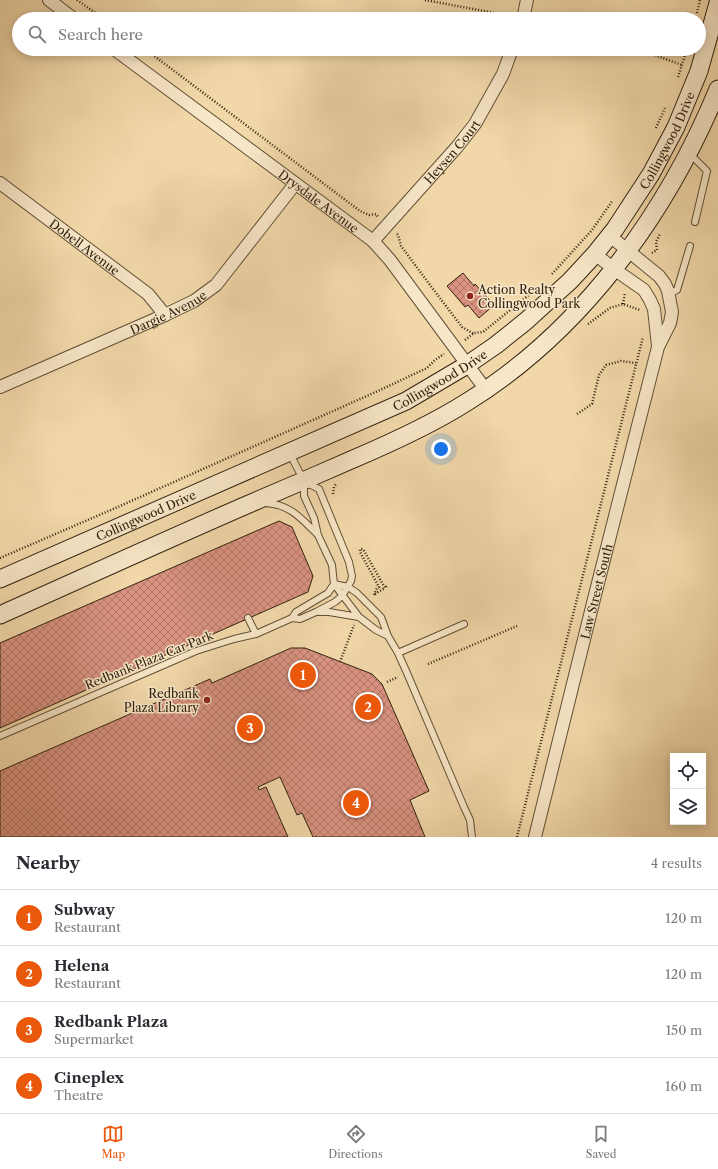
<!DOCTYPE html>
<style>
:root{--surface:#fff;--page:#f7f7f7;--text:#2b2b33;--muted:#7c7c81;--line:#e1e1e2;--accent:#ea580c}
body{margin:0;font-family:"Libre Caslon Text",serif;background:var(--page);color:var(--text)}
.controls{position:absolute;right:12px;bottom:12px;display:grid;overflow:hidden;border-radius:0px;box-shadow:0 2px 10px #0003}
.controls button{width:36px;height:36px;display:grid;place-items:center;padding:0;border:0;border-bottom:1px solid var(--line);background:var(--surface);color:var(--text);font:20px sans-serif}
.you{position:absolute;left:441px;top:449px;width:14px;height:14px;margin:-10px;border:3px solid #fff;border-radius:50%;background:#1a73e8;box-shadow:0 0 0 6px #1a73e833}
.badge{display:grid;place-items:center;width:26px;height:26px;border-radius:50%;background:var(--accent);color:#fff;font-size:13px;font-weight:700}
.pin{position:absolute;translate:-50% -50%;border:2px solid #fff;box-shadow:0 1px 4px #0006}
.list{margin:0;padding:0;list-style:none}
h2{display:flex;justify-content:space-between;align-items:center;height:52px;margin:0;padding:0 16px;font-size:17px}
h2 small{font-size:13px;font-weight:400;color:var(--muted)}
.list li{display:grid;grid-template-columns:26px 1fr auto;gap:12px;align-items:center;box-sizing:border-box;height:56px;padding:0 16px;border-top:1px solid var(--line)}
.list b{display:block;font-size:15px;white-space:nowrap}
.list p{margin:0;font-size:13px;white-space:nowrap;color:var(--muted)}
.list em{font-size:13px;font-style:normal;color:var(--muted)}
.icon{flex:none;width:22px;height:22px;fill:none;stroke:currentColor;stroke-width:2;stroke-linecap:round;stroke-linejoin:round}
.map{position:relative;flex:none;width:718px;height:837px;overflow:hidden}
.search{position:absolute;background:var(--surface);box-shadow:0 2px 10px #0003;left:12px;right:12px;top:12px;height:44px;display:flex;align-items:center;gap:10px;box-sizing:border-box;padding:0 14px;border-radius:22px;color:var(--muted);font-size:15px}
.sheet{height:276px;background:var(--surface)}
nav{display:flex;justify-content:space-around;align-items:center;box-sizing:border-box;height:56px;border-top:1px solid var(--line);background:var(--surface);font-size:11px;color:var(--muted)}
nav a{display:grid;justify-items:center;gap:2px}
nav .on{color:var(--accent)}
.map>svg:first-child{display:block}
.building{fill:url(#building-cross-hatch);stroke:#312211}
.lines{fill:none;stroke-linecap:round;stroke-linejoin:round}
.service-casing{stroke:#615037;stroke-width:8}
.minor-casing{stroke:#615037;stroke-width:14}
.secondary-casing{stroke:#312211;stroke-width:19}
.path{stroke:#312211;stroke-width:2.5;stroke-dasharray:1 2;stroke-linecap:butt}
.service{stroke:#f7e6c7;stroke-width:6}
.minor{stroke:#f7e6c7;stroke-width:12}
.secondary{stroke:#f7e6c7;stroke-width:17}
.poi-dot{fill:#8f2418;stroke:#f7e6c7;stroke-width:1.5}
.labels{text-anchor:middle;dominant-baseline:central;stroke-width:3;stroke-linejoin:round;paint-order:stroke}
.street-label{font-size:12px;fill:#312211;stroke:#f7e6c7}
.poi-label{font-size:12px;fill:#312211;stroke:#f7e6c7;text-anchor:start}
</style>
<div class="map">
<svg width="718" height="837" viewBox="0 0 718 837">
<defs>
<pattern id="building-cross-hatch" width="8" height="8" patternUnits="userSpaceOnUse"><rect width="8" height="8" fill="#da9381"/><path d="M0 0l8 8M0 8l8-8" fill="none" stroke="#b17868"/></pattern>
</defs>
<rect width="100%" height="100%" fill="#f2d8a9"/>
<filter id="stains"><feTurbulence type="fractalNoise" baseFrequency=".005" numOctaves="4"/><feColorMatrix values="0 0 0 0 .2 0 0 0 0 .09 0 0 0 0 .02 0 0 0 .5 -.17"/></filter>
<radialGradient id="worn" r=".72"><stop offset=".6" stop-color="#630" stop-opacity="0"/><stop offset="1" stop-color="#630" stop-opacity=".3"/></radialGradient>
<path class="building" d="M463 273 474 286 475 284 494 305 479 318 468 305 465 307 447 286Z
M279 521 292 527 313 576 308 592 0 728V643Z
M291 648H305L372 674 382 684 429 791 410 800 425 837H313L302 813 297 815 280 777 258 787 259 790 266 787 288 837H0V771L210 679 212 683Z"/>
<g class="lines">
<defs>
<path id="service" d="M689 153 707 171 695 222
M669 294 677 290 690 246
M290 454 304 481V496L314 518 318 535 332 565 334 584 359 617 376 630 388 636
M265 503C289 504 300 517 317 534
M334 584 348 587 357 593 381 617 388 636 398 653 407 673 464 807 470 820 472 837
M319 612H329L359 617
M248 618 256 634
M292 618 296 612 328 593 334 584
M398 653 464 624
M0 736 196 651 234 639 256 634 292 618 300 619 316 612 335 602 342 596 351 581 352 576 349 562 319 489 307 483"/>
<g id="minor">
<path d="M49 0 74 19"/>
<path d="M523 19 527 0"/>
<path id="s1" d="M114 49 373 241 390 260 486 390"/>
<path id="s2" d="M0 183 148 294 165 315"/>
<path id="s3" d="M373 241 457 147 475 124 503 74 512 49"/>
<path d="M595 254 614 269 644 290 650 300 654 309 658 346"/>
<path id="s4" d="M0 387 165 315 194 301 216 285 295 184"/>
<path id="s5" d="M535 837 595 595 658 347 670 323 672 312 668 291 665 284 659 276 610 236"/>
</g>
<g id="secondary">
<path id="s6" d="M0 579 406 401 467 365 496 345 526 321 570 281 595 254 615 229 651 174 676 127 699 71 718 3"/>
<path d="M0 615C83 578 166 540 249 504 284 489 317 475 351 460 391 443 431 425 467 402 582 331 667 213 718 89"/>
</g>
</defs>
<use href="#service" class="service-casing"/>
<use href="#minor" class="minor-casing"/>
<use href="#secondary" class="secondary-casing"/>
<path class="path" d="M77 0 104 19
M425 0 511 16
M697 13 700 0
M536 16 543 15 554 19
M145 49 360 211 369 215 376 214 378 217
M638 49 682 65
M678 77 687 49
M656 128 665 108
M397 234 398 235 401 246 430 285 462 327 474 334
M652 253 657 250 656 242 660 234
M552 274 592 230 613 200
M623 304 625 293
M588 324 610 308 623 304 640 310
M465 340 474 333 483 332 530 294
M577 414 592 404 599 375 606 365 621 361 636 363
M333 494 334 487 336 484
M0 558 120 506 378 391 427 368 435 360 444 354
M375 594 385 588
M374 595 377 588 379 587 360 552V549H363L385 588 387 586
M340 662 354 625
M428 664 517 626
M387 682 398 677
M517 837 643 337"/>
<use href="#service" class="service"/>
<use href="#minor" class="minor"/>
<use href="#secondary" class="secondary"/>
</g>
<g class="poi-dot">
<circle cx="470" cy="296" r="4"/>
<circle cx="207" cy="700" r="4"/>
</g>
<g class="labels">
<g class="street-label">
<text stroke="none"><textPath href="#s6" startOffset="819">Collingwood Drive</textPath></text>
<text stroke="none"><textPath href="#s3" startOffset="119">Heysen Court</textPath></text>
<text stroke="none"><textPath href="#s1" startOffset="255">Drysdale Avenue</textPath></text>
<text stroke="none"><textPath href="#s2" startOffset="106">Dobell Avenue</textPath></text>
<text stroke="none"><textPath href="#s4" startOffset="184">Dargie Avenue</textPath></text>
<text stroke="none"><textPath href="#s6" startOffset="483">Collingwood Drive</textPath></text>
<text stroke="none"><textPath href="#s6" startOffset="159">Collingwood Drive</textPath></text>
<text stroke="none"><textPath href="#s5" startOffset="253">Law Street South</textPath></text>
<text transform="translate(149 660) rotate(-22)">Redbank Plaza Car Park</text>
</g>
<g class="poi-label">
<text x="478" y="289">Action Realty<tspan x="478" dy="14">Collingwood Park</tspan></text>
<text x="199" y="693" text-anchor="end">Redbank<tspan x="199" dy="14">Plaza Library</tspan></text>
</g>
</g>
<rect width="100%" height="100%" filter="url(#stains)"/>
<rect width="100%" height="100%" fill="url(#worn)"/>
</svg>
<div class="controls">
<button><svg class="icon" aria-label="locate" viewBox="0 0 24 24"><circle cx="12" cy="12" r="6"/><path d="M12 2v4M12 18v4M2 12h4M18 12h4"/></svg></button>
<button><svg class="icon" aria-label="layers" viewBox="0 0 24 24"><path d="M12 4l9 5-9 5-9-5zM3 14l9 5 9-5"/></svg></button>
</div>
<div class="you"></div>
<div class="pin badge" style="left:303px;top:675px">1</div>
<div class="pin badge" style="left:368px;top:707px">2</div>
<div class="pin badge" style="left:250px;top:728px">3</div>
<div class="pin badge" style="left:356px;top:803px">4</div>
<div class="search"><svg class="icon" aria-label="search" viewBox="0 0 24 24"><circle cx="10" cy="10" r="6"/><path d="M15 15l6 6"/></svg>Search here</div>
</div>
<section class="sheet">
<h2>Nearby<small>4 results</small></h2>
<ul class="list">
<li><span class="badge">1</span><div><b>Subway</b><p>Restaurant</p></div><em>120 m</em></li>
<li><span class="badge">2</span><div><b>Helena</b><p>Restaurant</p></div><em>120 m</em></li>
<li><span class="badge">3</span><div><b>Redbank Plaza</b><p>Supermarket</p></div><em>150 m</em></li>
<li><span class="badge">4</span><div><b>Cineplex</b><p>Theatre</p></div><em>160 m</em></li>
</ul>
</section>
<nav>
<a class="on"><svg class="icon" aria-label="map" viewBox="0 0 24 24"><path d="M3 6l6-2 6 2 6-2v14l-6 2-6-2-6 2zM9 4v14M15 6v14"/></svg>Map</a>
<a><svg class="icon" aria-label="directions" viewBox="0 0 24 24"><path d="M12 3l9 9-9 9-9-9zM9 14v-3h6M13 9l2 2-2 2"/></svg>Directions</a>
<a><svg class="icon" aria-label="saved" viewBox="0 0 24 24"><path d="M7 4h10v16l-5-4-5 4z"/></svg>Saved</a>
</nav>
